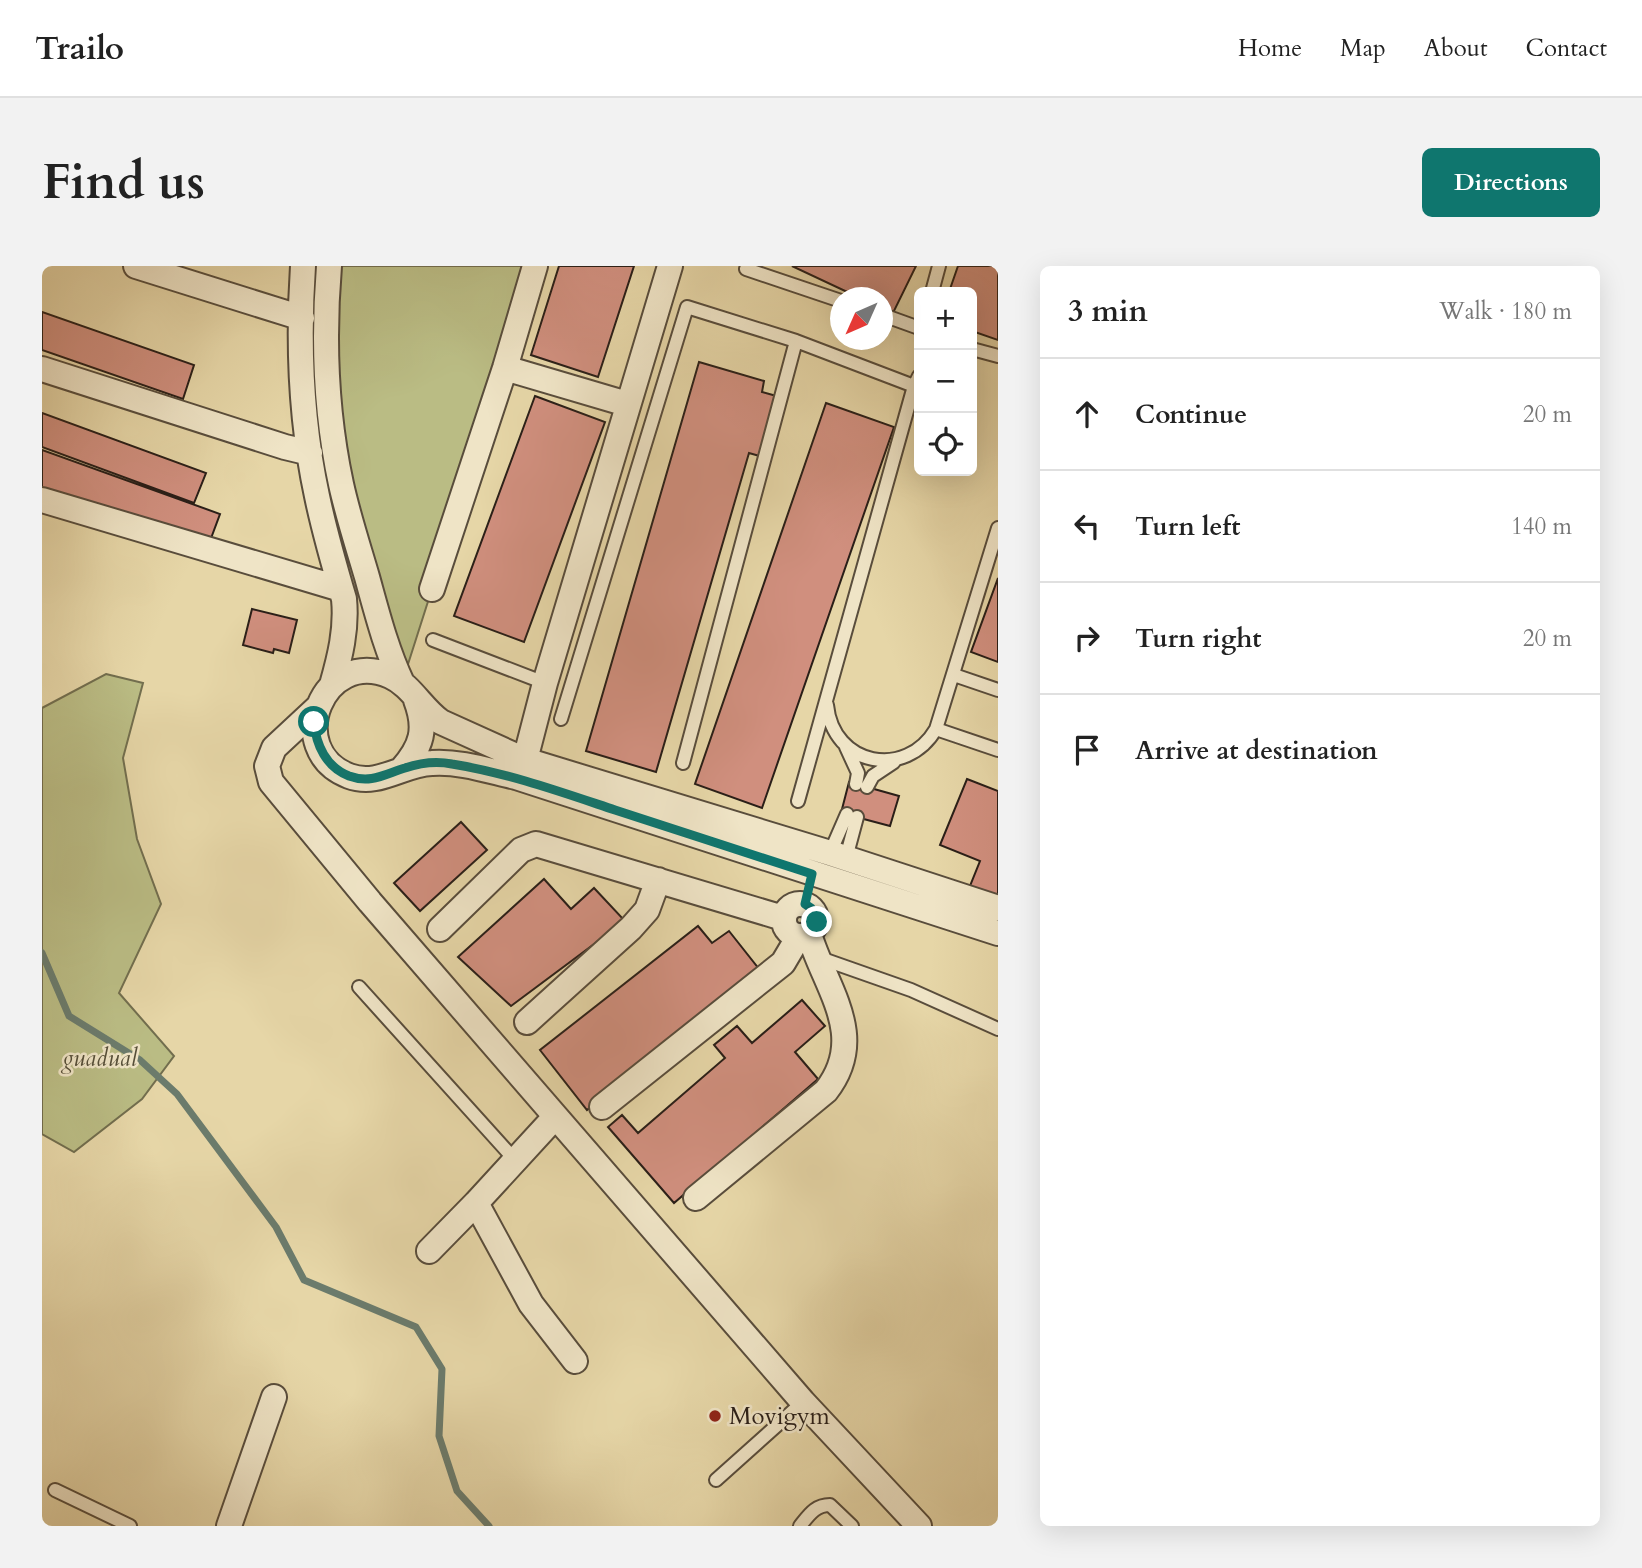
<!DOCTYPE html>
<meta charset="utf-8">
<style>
:root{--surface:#fff;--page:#f2f2f2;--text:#222;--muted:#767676;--line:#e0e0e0;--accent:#0f766e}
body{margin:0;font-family:Cardo,serif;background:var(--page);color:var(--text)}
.controls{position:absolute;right:21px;top:21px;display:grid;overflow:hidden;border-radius:10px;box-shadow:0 7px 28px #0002}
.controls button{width:63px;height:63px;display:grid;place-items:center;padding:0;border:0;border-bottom:2px solid var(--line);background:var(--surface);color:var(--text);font:35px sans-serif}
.compass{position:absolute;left:788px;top:21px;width:63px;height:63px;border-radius:50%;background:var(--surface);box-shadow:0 7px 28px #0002;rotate:225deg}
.stop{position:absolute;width:21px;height:21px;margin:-16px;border:5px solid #0f766e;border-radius:50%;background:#fff}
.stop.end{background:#0f766e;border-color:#fff;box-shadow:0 2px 7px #0008}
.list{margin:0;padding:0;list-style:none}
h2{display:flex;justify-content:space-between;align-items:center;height:91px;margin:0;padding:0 28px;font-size:30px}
h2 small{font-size:23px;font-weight:400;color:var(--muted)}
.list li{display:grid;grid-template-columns:46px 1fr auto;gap:21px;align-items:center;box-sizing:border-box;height:112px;padding:0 28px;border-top:2px solid var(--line)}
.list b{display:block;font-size:26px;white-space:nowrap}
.list em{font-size:23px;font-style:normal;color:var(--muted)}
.icon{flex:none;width:38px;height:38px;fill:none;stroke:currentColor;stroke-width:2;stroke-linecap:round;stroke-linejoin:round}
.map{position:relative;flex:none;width:956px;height:1260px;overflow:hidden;border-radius:10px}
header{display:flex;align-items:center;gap:42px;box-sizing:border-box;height:98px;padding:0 35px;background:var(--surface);border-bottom:2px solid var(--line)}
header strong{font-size:33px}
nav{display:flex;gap:38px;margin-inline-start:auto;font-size:24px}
.intro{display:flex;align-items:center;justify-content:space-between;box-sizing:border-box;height:168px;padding:0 42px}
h1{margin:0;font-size:49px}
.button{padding:18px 32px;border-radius:10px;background:var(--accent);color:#fff;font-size:24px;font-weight:700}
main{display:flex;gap:42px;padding:0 42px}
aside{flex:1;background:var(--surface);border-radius:10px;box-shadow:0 7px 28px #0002}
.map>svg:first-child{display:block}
.green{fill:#babc84;stroke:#726e4e;stroke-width:2}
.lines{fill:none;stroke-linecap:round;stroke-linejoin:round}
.stream{stroke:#6b7b6c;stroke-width:7}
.building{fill:#d08f7e;stroke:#2a1f18;stroke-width:2}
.service-casing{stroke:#594d3c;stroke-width:16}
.minor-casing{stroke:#594d3c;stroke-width:28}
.service{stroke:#efe4c6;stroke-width:12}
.minor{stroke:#efe4c6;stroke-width:24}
.route{stroke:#0f766e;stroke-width:9}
.poi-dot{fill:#8f2418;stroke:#efe4c6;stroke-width:2.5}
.labels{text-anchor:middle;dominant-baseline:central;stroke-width:5;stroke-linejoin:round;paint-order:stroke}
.park-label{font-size:24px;font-style:italic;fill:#554e38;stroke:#efe4c6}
.poi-label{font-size:24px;fill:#2a1f18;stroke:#efe4c6;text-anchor:start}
</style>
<header>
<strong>Trailo</strong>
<nav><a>Home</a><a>Map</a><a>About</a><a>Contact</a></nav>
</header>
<div class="intro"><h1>Find us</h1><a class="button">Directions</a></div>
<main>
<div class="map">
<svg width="956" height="1260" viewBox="0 0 956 1260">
<rect width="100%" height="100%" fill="#e6d6a7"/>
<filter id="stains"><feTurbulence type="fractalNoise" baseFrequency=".00286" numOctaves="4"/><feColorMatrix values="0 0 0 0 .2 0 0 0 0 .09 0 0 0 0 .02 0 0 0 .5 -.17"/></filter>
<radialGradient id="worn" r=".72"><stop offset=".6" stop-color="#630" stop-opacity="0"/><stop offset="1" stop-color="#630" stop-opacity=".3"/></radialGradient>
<path class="green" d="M287 0H493L360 417 310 261Z
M64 408 101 417 81 492 95 573 119 638 77 727 132 790 100 833 32 886 0 868V442Z"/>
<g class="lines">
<path class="stream" d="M0 687 27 750 98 794 135 828 234 961 262 1014 374 1061 400 1103 397 1170 415 1225 447 1260"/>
</g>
<path class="building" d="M517 0H592L556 111 489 89Z
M750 0H874L851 47 841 42V32H818Z
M916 0H956V74L930 65V26H907Z
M0 46 152 99 141 133 0 84Z
M657 96 722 115 720 126 738 131 721 191 707 187 614 506 544 485Z
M493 130 563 156 482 376 412 350Z
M784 137 852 161 720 542 653 518Z
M0 147 164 207 152 237 0 181Z
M0 184 178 248 165 283 0 224Z
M956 312V396L929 386Z
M210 343 255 354 247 387 232 383 231 387 201 379Z
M925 513 956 525V631L928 620 938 595 898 579Z
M807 516 857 530 848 560 799 547Z
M419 556 445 584 378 645 352 617Z
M502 613 529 643 552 622 583 655 469 740 416 691Z
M656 660 670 677 687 665 717 703 700 722 545 844 498 784Z
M760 734 783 760 753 786 776 813 632 937 566 861 580 849 596 867 683 792 672 779 695 760 710 777Z"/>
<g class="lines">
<defs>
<path id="service" d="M704 3 799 35
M890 26 897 0
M841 49 877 62
M930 83 956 90
M391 374 503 417
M912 409 956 424
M785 439C791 500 864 514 894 463L956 262
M519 453 645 41 754 75 872 120
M894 463 956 484
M804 481 816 507 814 518
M641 497 754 75
M825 521 831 510 852 496
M756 535 872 120 877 110
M788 587 805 548
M804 592 815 551
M778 692 869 724 956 763
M317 721 473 894
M674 1214 761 1136
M13 1224 88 1260
M758 1260C767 1249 773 1239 788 1239L810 1260"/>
<path id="minor" d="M94 0 260 52
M261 0C256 75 259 156 275 230 282 264 292 299 302 333 305 363 298 391 290 419
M287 0C281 72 284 148 299 218 306 250 316 280 325 311 335 347 344 383 360 417
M463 102 585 138
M0 103 243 181 268 187
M0 234 299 323
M390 323 463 102 493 0
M275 442 232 482 225 500 229 516 328 636 761 1136 877 1260
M483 494 503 417 628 0
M360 503C380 480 385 463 374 434
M742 654a16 16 0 1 1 32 0a16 16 0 1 1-32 0Z
M956 642 788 587 483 494 399 456C380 443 369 419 348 410 281 381 240 484 307 510 337 521 360 498 390 497 418 495 447 505 474 511L956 667
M398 663 479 584 494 578 741 652
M485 756 589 662 605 644 616 614
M560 841 741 697 757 670
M513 851 434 937 489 1038 533 1095
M654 932 784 825C827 770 783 722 767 668
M387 985 434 937
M187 1260 232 1131"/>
</defs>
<use href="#service" class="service-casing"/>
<use href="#minor" class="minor-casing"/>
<use href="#service" class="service"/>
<use href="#minor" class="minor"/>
</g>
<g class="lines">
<path class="route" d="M272 456C274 479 284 501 307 510 329 518 343 508 363 502 378 497 394 495 410 498 466 507 519 526 573 544 639 565 704 587 770 608L763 638 769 642 775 656"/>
</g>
<circle class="poi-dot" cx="673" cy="1150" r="7"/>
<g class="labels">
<g class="park-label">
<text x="58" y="792">guadual</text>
</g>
<g class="poi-label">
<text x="687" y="1150">Movigym</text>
</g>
</g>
<rect width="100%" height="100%" filter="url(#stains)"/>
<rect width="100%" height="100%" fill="url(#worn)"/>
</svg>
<div class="controls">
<button>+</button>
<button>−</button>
<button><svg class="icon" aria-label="locate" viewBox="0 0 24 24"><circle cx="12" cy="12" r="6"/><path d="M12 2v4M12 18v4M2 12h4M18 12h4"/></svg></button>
</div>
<svg class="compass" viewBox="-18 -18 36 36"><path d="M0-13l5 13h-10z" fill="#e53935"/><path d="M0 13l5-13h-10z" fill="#767676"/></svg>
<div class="stop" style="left:272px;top:456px"></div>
<div class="stop end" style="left:775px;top:656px"></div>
</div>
<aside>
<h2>3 min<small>Walk · 180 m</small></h2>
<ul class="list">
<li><svg class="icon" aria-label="ahead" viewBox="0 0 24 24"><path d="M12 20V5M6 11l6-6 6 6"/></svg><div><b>Continue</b></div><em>20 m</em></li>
<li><svg class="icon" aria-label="left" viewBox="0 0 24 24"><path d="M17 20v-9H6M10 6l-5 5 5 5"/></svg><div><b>Turn left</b></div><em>140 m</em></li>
<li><svg class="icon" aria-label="right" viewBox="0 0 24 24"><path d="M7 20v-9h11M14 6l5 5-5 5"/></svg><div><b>Turn right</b></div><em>20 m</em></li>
<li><svg class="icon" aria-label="arrive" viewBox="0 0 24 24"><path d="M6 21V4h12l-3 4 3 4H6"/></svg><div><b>Arrive at destination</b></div></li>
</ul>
</aside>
</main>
